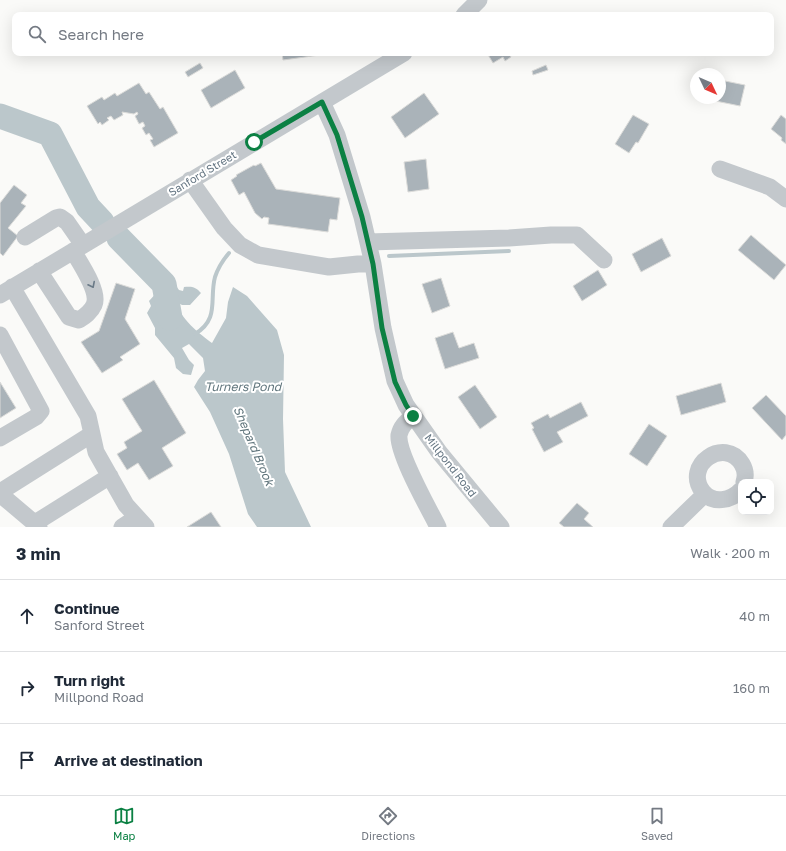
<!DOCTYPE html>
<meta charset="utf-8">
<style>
:root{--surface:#fff;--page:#f6f6f7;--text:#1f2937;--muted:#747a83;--line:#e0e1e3;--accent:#0b8043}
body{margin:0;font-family:"Golos Text",sans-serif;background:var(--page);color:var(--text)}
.controls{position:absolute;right:12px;bottom:12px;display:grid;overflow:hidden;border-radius:8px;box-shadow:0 4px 16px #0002}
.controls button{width:36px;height:36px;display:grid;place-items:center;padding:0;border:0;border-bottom:1px solid var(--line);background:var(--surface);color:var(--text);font:20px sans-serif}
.compass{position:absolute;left:690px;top:68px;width:36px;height:36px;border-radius:50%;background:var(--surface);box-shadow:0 4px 16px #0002;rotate:134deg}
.stop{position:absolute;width:12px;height:12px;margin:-9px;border:3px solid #0b8043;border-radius:50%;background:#fff}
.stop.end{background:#0b8043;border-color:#fff;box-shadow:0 1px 4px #0008}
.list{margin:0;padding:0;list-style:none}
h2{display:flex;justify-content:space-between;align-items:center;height:52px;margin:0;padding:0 16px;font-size:17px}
h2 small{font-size:13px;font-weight:400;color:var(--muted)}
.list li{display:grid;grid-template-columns:26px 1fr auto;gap:12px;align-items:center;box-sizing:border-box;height:72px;padding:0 16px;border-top:1px solid var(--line)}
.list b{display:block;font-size:15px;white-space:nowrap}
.list p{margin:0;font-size:13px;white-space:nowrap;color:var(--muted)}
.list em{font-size:13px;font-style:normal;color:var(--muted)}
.icon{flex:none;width:22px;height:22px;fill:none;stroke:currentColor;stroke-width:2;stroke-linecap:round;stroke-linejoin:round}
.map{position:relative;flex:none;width:786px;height:527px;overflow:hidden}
.search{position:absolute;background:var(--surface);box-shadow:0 4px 16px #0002;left:12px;right:12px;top:12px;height:44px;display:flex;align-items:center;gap:10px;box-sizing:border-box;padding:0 14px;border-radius:8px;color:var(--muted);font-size:15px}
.sheet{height:268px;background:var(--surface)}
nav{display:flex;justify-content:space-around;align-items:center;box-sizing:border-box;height:56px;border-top:1px solid var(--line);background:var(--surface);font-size:11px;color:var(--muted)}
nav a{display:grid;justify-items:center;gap:2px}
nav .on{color:var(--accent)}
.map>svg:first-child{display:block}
.water{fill:#bbc7cb}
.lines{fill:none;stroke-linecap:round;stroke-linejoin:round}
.stream{stroke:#bbc7cb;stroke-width:4}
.river{stroke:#bbc7cb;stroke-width:25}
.building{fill:#aab3b9;stroke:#dcdcda}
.minor{stroke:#c3c8cc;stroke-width:17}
.oneway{stroke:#6a7a87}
.route{stroke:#0b8043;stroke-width:5}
.labels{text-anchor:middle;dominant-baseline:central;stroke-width:4;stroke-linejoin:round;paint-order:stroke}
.street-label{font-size:11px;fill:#657683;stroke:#fff}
.water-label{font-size:12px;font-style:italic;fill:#60757c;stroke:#fff}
</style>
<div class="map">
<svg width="786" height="527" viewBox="0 0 786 527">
<rect width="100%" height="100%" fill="#fafaf8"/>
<path class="water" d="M170 278 179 290 183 291 184 287C192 286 196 287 201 293L190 305H182L177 302C177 316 202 336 212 343L226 318 228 302 233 287 247 296 277 330 284 355 283 419 285 472 311 527H257L248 514 229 454 210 412 194 387 198 380 205 371 203 358 189 344 182 348 189 360 194 365 191 375 183 374 176 368 174 358 155 335V328L147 313 151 306 149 301Z"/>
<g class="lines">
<path class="stream" d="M389 256 509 251
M195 334C220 319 209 299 215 277 218 268 223 260 229 253"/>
<path class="river" d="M0 116 50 134 88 207 102 222
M119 238 164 284 170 318"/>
</g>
<path class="building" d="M282 53H334L283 60Z
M487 53H510L509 54 511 57 505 61 503 57 493 63Z
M200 63 203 68 188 77 185 72Z
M546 65 548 70 533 75 532 71Z
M235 70 245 88 211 108 201 90Z
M720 80 745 85 740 106 706 99 720 98Z
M139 83 146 94 149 92 160 109 163 107 178 133 154 147 150 140 153 139 149 133 146 135 142 128 145 126 143 122 139 124 135 116 138 114 137 112 134 114 122 112 123 115 114 120 111 116 107 118 109 120 102 125 100 122 98 124 87 106 102 97 104 100 115 93 117 96Z
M424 93 439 114 405 138 391 117Z
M633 115 649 124 638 143 636 142 629 153 615 144Z
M781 115 786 119V144L781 140 782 138 771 129Z
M426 159 429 189 408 192 404 162Z
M261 163 276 189 340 198 337 220 330 219 328 232 268 224 269 218 264 217 262 219 255 213 244 192 239 195 231 180 237 176 236 175 254 165 255 166Z
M14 185 27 195 21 203 26 206 8 228 18 236 3 256 0 253V203Z
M751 235 786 265 774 280 738 250Z
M662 238 671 256 641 272 632 254Z
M598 270 607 285 582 301 573 286Z
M441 278 450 306 432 313 422 284Z
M116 283 135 289 125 319 140 344 120 357 123 360 102 373 81 342 99 331Z
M453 332 459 348 474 343 479 358 445 369 435 338Z
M154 380 186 433 162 448 173 466 149 480 138 463 127 470 117 454 127 448 124 442 142 431 122 399Z
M0 382 16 408 0 418Z
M721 383 726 402 681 415 676 396Z
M475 385 497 417 480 429 458 397Z
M766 395 786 416V435L782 440 752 408Z
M581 402 588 416 557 432 563 442 544 452 532 429 534 428 531 423 548 414 550 418Z
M649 424 667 436 647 466 629 454Z
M577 503 589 513 584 519 593 527H564L559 523Z
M211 512 221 527H187Z"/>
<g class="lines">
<path class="minor" d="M464 15 479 0
M322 102 337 135 362 217 373 264 383 328 395 381 406 405 439 452 501 527
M720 169 770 187 786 199
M190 180 224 228 240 245 258 255 329 267 358 264H373
M25 237 56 218 60 217 67 222 83 245
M368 242 509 238 551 235H577L604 260
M39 271 69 317 79 320C85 316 91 312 94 305 100 292 80 263 73 251
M12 287 88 416 96 452 126 505 146 527
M0 295 404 53
M0 335 41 411 36 417 0 438
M413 416C406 422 401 426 399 435 397 453 429 509 438 527
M741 490C731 501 713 504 703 492 682 465 725 436 742 464 745 469 746 476 744 482
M0 492 92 434
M0 494 39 527
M35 523 110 476
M122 527 137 517
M671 527 705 494"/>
</g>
<defs><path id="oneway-chevron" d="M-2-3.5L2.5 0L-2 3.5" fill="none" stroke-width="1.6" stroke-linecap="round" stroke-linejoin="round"/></defs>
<use class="oneway" href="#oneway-chevron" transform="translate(92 285) rotate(63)"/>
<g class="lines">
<path class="route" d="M254 142 322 102 337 135 362 217 373 264 382 328 395 382 406 405 413 416"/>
</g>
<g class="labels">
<g class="street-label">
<text transform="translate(202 173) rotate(-31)">Sanford Street</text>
<text transform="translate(451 465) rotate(52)">Millpond Road</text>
</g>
<g class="water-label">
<text x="243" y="386">Turners Pond</text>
<text transform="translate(254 446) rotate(67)">Shepard Brook</text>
</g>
</g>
</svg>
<div class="controls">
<button><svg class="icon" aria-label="locate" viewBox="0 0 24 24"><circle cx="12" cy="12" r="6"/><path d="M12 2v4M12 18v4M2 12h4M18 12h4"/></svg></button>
</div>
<svg class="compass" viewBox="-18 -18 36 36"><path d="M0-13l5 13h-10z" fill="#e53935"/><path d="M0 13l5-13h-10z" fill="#747a83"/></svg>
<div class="stop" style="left:254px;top:142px"></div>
<div class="stop end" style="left:413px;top:416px"></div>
<div class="search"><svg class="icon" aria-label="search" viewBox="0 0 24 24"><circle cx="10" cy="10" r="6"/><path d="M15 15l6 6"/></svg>Search here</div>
</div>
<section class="sheet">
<h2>3 min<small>Walk · 200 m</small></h2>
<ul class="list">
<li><svg class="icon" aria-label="ahead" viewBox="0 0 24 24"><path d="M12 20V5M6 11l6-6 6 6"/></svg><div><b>Continue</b><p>Sanford Street</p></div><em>40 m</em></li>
<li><svg class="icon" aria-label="right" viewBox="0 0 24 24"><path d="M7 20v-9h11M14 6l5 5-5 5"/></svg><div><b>Turn right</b><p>Millpond Road</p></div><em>160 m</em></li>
<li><svg class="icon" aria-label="arrive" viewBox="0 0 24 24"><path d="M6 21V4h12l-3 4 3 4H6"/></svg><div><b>Arrive at destination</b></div></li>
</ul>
</section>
<nav>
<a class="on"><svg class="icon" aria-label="map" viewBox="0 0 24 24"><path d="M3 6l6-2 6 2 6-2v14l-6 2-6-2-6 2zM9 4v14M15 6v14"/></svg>Map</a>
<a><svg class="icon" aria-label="directions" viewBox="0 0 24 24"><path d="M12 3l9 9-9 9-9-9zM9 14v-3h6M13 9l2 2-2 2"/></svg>Directions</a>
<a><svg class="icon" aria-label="saved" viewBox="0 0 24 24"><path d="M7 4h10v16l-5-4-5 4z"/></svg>Saved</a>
</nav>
